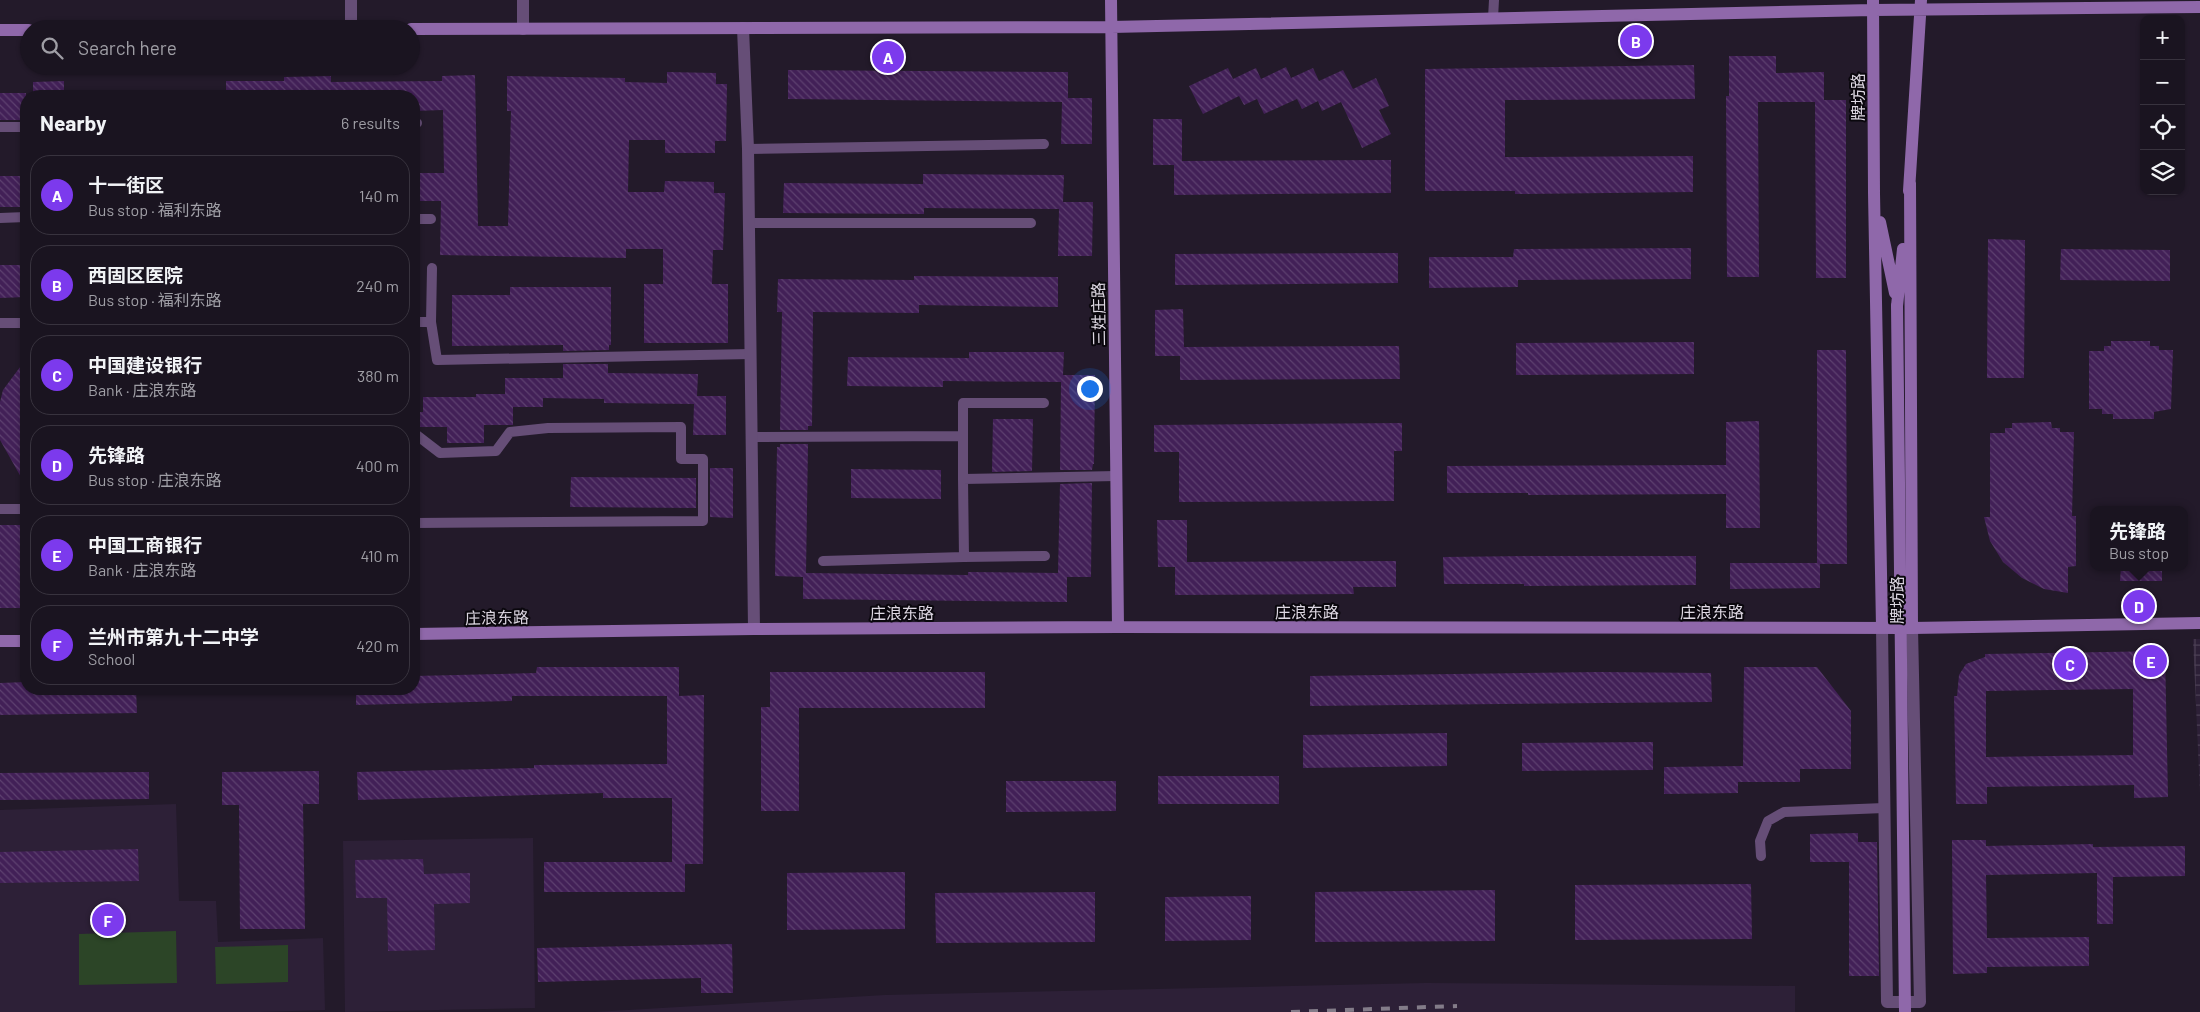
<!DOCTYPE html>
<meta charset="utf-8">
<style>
:root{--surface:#1a1420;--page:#27212d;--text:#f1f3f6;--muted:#9f9ea5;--line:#38333e;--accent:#7c3aed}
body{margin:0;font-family:Barlow,"Noto Sans SC",sans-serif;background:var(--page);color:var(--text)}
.controls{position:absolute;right:15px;top:15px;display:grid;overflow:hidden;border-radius:10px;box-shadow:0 1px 4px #0004}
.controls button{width:45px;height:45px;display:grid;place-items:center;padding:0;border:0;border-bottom:1px solid var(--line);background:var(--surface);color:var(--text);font:25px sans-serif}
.you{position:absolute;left:1089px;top:388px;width:18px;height:18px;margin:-12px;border:4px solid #fff;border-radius:50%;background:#1a73e8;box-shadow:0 0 0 8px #1a73e833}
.badge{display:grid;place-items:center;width:32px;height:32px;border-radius:50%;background:var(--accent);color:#fff;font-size:16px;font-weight:700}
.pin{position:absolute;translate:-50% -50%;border:2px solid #fff;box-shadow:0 1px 5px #0006}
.popup{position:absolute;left:2090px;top:506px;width:98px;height:65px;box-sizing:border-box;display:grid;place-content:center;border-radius:10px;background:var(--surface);filter:drop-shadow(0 1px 4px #0005);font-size:16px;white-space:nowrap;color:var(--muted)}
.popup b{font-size:19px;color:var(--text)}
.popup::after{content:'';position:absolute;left:50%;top:100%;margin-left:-10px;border:10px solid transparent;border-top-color:var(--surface)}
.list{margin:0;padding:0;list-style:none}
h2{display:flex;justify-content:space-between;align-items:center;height:65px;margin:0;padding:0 20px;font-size:21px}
h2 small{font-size:16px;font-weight:400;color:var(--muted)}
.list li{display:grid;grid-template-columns:32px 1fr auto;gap:15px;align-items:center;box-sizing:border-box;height:80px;margin:0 10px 10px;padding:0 10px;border:1px solid var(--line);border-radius:20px}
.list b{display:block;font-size:19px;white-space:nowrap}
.list p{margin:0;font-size:16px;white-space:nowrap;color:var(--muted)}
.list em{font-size:16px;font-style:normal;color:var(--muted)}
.icon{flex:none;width:28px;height:28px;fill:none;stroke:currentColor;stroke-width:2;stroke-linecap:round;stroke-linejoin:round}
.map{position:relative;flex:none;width:2200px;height:1012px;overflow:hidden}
.search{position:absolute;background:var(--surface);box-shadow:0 1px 4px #0004;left:20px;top:20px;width:400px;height:55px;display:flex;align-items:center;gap:12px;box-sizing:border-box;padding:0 18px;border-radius:28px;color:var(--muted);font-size:19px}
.panel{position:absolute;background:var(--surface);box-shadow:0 1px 4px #0004;left:20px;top:90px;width:400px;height:605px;border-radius:20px}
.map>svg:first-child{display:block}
.built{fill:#2d2037}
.industrial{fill:url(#industrial-grid)}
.pitch{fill:#2c4527}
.building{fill:url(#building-back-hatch);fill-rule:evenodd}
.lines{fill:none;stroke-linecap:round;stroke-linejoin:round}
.lane{stroke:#664e77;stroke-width:10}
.street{stroke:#664e77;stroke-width:12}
.secondary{stroke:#8f68aa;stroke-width:12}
.rail{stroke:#837c89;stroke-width:4;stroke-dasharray:9 9;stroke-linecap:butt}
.secondary-bridge{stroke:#8f68aa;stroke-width:12}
.labels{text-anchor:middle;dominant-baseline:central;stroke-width:4;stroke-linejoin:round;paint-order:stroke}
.street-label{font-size:16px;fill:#ddd7e2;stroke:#0a070d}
</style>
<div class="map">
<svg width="2200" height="1012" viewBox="0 0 2200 1012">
<defs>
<pattern id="industrial-grid" width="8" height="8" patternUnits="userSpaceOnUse" patternTransform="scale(1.25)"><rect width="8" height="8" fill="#2d2037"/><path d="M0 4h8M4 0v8" fill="none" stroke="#4b4054"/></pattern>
<pattern id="building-back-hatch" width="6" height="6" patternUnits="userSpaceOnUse" patternTransform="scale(1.25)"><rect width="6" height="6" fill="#422057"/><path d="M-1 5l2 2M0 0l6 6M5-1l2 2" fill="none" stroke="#5d406f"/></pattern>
</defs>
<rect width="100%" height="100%" fill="#231a2a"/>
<path class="built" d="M176 804 179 901H216L218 942 323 938 325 1010 261 1012H0V810Z
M533 838 535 1008 345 1012 343 841Z
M1426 983 1795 986V1012H594L885 995Z"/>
<path class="industrial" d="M2193 639H2200V793Z"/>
<path class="pitch" d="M176 931 177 983 79 985V934Z
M288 945V982L216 984 215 947Z"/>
<path class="building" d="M1729 56H1776V73L1824 72V100H1846V278H1816L1815 102H1758L1759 277H1727L1726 96H1729Z
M1694 65 1695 99 1505 100V157L1693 156V192L1515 194V191H1425V69Z
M1286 67 1291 78 1313 68 1319 81 1343 70 1353 89 1376 78 1389 106 1379 110 1391 134 1362 148 1341 102 1322 111 1318 101 1302 109 1297 99 1264 114 1257 99 1244 105 1239 96 1203 114 1189 86 1228 68 1233 79 1256 68 1261 79Z
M788 70 1068 72V98H1092V144H1061L1062 102 788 99Z
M667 72 716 73V84H727L726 141H715V153H665V140H629L628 192H664L665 181 714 182V193H725L723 250H713L712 284H728V343H644V284H663V249H626V258L440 255 441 201H414V173H444L443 110 414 111V96H226V81H284V77L331 76V82L442 81V76L475 75 478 226H508L511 111H507V76L625 78V82L667 83Z
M64 81V96H33V82Z
M0 93H26V116H22V120H0Z
M1153 119H1182V161L1391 160V193L1174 195V165H1153Z
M923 174 1064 175 1063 202H1093L1092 256H1058L1059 209 924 208V214L783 213 784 183 923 184Z
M0 176H26V207H0Z
M1988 239 2025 240 2024 378H1987Z
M1691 248V279L1518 280V287L1429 288V257H1513L1514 249Z
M2061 249 2170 250V281L2060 280Z
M1398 253V283L1175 285V254Z
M0 265H24V273H26V297L0 298Z
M914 276 1058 277V307L919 305V313L813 312 812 426H808V430H780L782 312H777L778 279 914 280Z
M510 287H611V345H609V350L563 351V345L452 346V295H510Z
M1183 309 1184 347 1399 346 1400 379 1180 380V356H1155V310Z
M2111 341H2150V346H2159V350H2173L2171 409 2154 412V419H2113V414H2102V409H2089V351H2104V346H2111Z
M1694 342V374L1516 375V343Z
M1817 350H1846L1847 564H1820V588L1730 589V563H1817Z
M969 352H1064L1063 375H1095L1094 464H1093L1092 470H1060L1061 382 943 381V387L847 386 848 357 969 358Z
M26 359V411L24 426 26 438V486L0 440V402L3 390Z
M563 364H608V373L698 374 697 396H726V435H693L694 404 604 403V399L543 398V407H513V425H484V443H447V427H417V412H423V397H476V394H505V378H563Z
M993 419H1033L1032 471 992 472Z
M1759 421 1760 528H1726V494L1528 495V493H1447V466L1726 465V422Z
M2051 422 2052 428H2060V432H2074L2072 516H2076V566L2068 567V593L2044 589 2022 578 2003 562 1990 541 1984 517H1990V433H2005V428H2012V423Z
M1402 423V451H1394V501L1179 502V452H1154V425Z
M780 444H808L806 573 968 575V572L1058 573 1060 484 1092 483 1091 577H1067V602L803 599V577L775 576 777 447H780Z
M710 468H733V518L710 517Z
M851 469 941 470V499L851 498Z
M571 477 696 478V508L570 507Z
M1157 520H1187V562L1396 561V587H1353L1354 594 1175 595V567H1158Z
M0 525H23L24 608H0Z
M1527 556H1696V585L1524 586V584H1444L1443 557Z
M2121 567H2162V581H2120Z
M2165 651 2168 797 2134 798V785L1987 787V804H1956L1954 696H1957L1959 675 1966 664 1985 657V654ZM2133 689V755L1986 757V691Z
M537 667H679V696L704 695 703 864H685V892H544V862H672V798H603V793L358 800 357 772 534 768V765L667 764V696H512V701L356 705V689H414V676L536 673Z
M1744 667H1817L1851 711V769H1800V782H1738V793L1664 794V767L1743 766Z
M770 672H985V708H799V811H761V707H770Z
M1599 672 1711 673 1712 702 1310 706V676Z
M26 682V689H136L137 713 0 715V683Z
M1447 733V766L1303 768V735Z
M1653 742V770L1522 771V743Z
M319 771V804H303L305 929H240L239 805H222V772Z
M149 772V799L0 800V773Z
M1158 776H1279V804H1158Z
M1006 781H1116V811L1006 812Z
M1858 833V842H1877L1879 976H1849V862H1810V834Z
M1952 840H1986V846L2093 844V847L2185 846V876L2113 877V924H2097V873L1986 875 1987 938 2089 937V966L1987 967V973L1953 974Z
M138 849 139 881 0 883V852Z
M423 859 424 874 470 873V903L434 904 435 950 388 951 387 898H356L355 860Z
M905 872V929L787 930V873Z
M1751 884 1752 939 1575 940V885Z
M1495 890V941L1315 942V892Z
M1095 892V942L936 943 935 893Z
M1251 896V940L1165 941V897Z
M732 944 733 993H701V978L538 982 537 948Z"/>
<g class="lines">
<path class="lane" d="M1493 18 1494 0
M414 123H417
M0 127H26
M748 149 1044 144
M0 218 26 217
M414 219H431
M749 223H1031
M414 322H431L432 268
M431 322 437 360 751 354
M0 323H26
M414 433 440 453 496 451 510 432 548 428 681 427V459H703V521L414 523
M963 436V479
M752 437 963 436V403H1044
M0 509H26
M1045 556 964 557 963 479 1116 476
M823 561 964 557
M1761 856 1760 841 1768 821 1784 812 1884 808"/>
<path class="street" d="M351 0V29
M743 28 748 149 754 629
M523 29V0
M1882 627 1887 1002H1920L1912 628"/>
<path class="secondary" d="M1111 0 1118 627
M1873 0 1874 193 1882 627
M411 29 1111 27 1873 10 2200 7
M0 30H29
M1910 183 1912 628
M1909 191 1921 0
M1880 222 1895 293
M1897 306 1903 249
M414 634 754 629 1118 627 1912 628 2200 623
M0 641H26"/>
<path class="rail" d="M1291 1012 1457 1006"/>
<path class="secondary-bridge" d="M1897 306 1905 1012"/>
</g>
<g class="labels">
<g class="street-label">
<text transform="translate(1857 97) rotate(-90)">牌坊路</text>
<text transform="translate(1098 314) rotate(-91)">三姓庄路</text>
<text transform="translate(1896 600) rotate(-90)">牌坊路</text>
<text x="1307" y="611">庄浪东路</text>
<text x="1712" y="611">庄浪东路</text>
<text x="902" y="612">庄浪东路</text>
<text transform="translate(497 617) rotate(-1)">庄浪东路</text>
</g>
</g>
</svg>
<div class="controls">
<button>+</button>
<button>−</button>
<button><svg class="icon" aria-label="locate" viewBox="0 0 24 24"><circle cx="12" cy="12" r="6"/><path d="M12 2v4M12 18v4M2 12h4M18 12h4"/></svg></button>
<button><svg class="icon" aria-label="layers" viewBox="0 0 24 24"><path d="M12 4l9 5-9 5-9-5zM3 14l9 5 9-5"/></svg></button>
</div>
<div class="you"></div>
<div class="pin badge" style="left:888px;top:57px">A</div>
<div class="pin badge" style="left:1636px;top:41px">B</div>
<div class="pin badge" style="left:2070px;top:664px">C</div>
<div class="pin badge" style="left:2139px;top:606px">D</div>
<div class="popup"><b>先锋路</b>Bus stop</div>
<div class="pin badge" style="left:2151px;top:661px">E</div>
<div class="pin badge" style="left:108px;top:920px">F</div>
<div class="search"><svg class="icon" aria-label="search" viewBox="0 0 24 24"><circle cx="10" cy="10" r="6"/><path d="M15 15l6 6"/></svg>Search here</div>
<section class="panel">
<h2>Nearby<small>6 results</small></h2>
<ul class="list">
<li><span class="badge">A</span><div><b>十一街区</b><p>Bus stop · 福利东路</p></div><em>140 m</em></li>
<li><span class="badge">B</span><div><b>西固区医院</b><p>Bus stop · 福利东路</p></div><em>240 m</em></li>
<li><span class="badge">C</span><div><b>中国建设银行</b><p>Bank · 庄浪东路</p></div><em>380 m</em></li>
<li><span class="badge">D</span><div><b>先锋路</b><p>Bus stop · 庄浪东路</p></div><em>400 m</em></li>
<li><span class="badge">E</span><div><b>中国工商银行</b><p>Bank · 庄浪东路</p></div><em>410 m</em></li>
<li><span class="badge">F</span><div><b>兰州市第九十二中学</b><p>School</p></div><em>420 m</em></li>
</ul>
</section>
</div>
